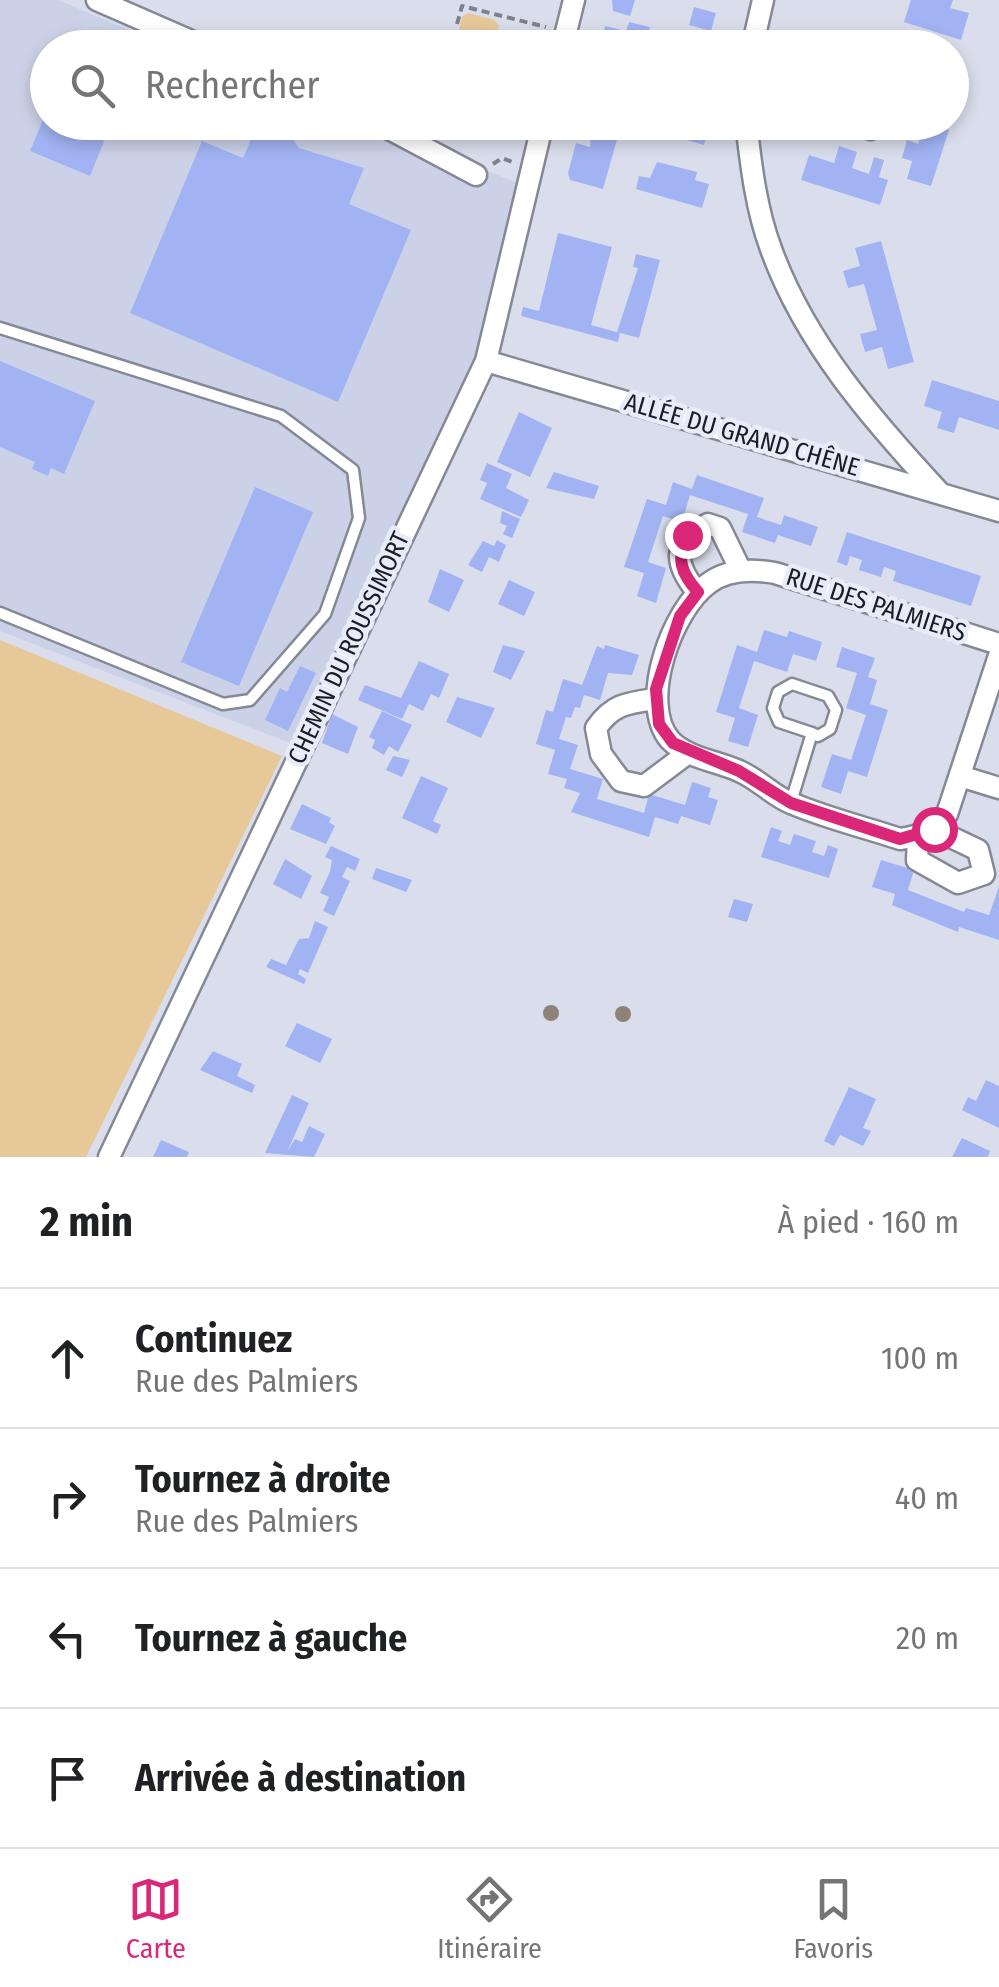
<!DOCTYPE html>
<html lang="fr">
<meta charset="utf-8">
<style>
:root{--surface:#fff;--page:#f2f2f2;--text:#202124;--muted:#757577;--line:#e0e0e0;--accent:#db2777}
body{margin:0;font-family:"Fira Sans Condensed",sans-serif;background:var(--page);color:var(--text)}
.stop{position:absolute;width:30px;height:30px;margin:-22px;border:8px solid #db2777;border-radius:50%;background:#fff}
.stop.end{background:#db2777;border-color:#fff;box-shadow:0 2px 10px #0008}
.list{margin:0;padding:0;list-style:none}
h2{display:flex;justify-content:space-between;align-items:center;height:130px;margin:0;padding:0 40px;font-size:42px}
h2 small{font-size:32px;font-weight:400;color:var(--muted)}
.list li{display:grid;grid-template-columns:65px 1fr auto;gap:30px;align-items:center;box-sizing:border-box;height:140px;padding:0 40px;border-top:2px solid var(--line)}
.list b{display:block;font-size:38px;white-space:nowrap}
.list p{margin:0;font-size:32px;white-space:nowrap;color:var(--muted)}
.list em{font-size:32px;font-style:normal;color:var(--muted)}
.icon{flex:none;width:55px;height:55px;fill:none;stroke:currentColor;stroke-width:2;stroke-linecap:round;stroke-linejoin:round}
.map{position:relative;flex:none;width:999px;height:1157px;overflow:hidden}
.search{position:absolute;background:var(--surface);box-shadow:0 5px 15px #0003;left:30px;right:30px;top:30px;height:110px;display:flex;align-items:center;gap:25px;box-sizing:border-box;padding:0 35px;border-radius:55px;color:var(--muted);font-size:38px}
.sheet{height:690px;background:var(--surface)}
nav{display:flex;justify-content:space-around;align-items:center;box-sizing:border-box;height:140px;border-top:2px solid var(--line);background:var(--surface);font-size:28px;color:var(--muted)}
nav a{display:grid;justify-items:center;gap:5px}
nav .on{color:var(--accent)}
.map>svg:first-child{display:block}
.built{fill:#cbd2e7}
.green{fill:#e7c899}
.building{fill:#a2b3f3}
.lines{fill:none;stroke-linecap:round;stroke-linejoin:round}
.service-casing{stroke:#858996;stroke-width:15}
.minor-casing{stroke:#858996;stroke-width:25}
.path{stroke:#7e818b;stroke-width:4;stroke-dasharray:8 5;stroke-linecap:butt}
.service{stroke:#fff;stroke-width:10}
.minor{stroke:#fff;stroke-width:20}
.tree{fill:#8c8376}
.route{stroke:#db2777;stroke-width:12}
.labels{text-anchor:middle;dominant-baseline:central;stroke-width:9;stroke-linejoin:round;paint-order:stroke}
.street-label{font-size:25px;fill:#1b1d22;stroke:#e7ebfa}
</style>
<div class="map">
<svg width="999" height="1157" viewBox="0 0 999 1157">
<rect width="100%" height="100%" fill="#dadeec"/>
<path class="built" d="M0 0H58L170 47 48 48V122L363 123 526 186 486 361 301 747 0 631Z"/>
<path class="green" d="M468 13 495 20 499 26 493 47H455L462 17Z
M0 640 282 756 86 1157H0Z"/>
<path class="building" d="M612 0H635L630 16 613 11Z
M911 0H953L950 8 969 13 961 40 904 22Z
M694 7 716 13 711 31 689 25Z
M629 22 650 27 644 48H600L605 26 626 31Z
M675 36 697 42 696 48H660L662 40 673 43Z
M47 110 48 122H112L90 176 30 151Z
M592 122H611L610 126 620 129 603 189 570 180 568 173 576 143 590 147Z
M687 122 709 126 704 145 683 139Z
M258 123 291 137 299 148 364 168 349 204 411 230 338 402 130 313 202 141 243 158Z
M924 123 949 130 931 186 907 179 912 161 902 158 907 140 918 144Z
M839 146 857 152 852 168 869 174 874 157 884 160 879 177 888 180 880 205 801 180 809 155 834 163Z
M657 162 697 172 695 180 709 184 702 208 636 189 639 176 650 178Z
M558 233 612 247 591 325 620 333 618 342 521 316 523 307 539 311Z
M881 241 914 362 888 369 882 347 865 352 860 334 877 330 864 284 848 288 843 271 860 266 855 248Z
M636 254 660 260 639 338 617 332 638 268 633 267Z
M0 361 95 401 64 474 51 468 48 476 32 469 35 462 0 447Z
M932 380 999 401V430L959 417 954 433 937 428 942 412 924 406Z
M519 412 552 428 530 477 497 462Z
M487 463 512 474 506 488 529 500 521 517 480 499 487 483 480 480Z
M554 472 599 486 594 499 546 488Z
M697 475 764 498 757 517 781 525 784 515 818 527 811 546 778 535 775 543 742 532 748 514 690 495 682 522 663 516 648 562 666 568 656 603 637 596 644 573 624 567 647 499 666 505 673 482 692 489Z
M255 487 313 512 239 686 181 662Z
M502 511 520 519 512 538 503 534 507 526 500 523Z
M847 532 981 576 971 606 893 581 896 571 884 567 881 577 859 570 862 560 850 556 847 566 837 562Z
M497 540 506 545 499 562 489 557 482 572 468 565 483 541 494 546Z
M440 569 464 580 449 612 428 602Z
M509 580 535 592 524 616 498 604Z
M764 630 787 637 789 631 822 642 816 661 793 654 787 672 754 661 739 708 758 715 748 747 728 741 735 718 716 712 737 645 757 652Z
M503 645 525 651 511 680 493 672Z
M605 645 639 655 632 675 608 673 600 700 584 695 580 708 575 707 571 718 566 717 559 739 578 745 570 769 603 779 597 799 644 813 649 794 685 805 692 782 711 788 708 797 718 800 710 825 681 816 678 824 655 817 649 837 571 812 580 793 564 788 567 779 548 774 555 750 536 744 546 710 553 712 563 679 582 685 597 646 604 649Z
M842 647 875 658 868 677 877 680 870 704 888 710 867 777 848 771 841 794 821 787 832 754 851 760 866 715 846 708 857 673 836 667Z
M419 661 449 674 439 698 431 694 423 711 409 704 402 719 358 700 365 685 401 698Z
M300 666 316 673 288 731 265 720 280 688 287 692Z
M457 697 495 708 481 738 446 722Z
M382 711 412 725 398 752 389 746 384 755 372 748 375 740 369 737Z
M332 714 358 727 348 754 322 743Z
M393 756 410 760 402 777 386 770Z
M421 776 448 788 433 821 441 825 437 834 402 818Z
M302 804 331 818 329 822 335 826 326 844 290 829Z
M771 827 782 831 778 841 790 845 794 834 816 841 812 852 824 856 828 845 838 849 829 878 761 857Z
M331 846 360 859 355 871 347 867 342 877 350 881 334 916 323 911 329 897 320 893 330 872 332 860 325 857Z
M285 859 312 876 301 899 273 884Z
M881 860 914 870 908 890 964 912 966 908 989 915 999 887V940L959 927 958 932 892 905 895 894 872 887Z
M376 868 412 880 406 892 372 879Z
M734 899 753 904 747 922 728 917Z
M315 921 328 927 308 973 300 969 298 974 306 979 304 984 266 967 271 959 286 965 299 939 309 938Z
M297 1023 332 1039 320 1063 285 1046Z
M213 1051 242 1064 237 1076 255 1085 252 1093 200 1070Z
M986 1080 999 1086V1128L962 1110 968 1097 976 1101Z
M849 1087 876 1099 863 1128 871 1131 863 1146 840 1135 834 1146 824 1141Z
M292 1095 309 1103 287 1152 295 1139 302 1142 309 1126 325 1134 314 1157 265 1153Z
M962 1138 990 1151 988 1157H952Z
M161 1140 189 1152 187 1157H153Z"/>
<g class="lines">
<defs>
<path id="service" d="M0 328 281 416 353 470 359 518 325 614 250 700 223 704 0 613
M791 802 812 733 818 736 830 729 836 710 828 696 792 684 778 692 773 708 779 722 812 733"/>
<path id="minor" d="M97 0 207 48
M562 48 574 0
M752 48 763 0
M376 122 476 175
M746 122C751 165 756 209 771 249 805 343 873 421 940 493
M849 122 871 129
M486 361 999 511
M698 593C673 563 672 543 708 524L720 528 741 571
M999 644 775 573C752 569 728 569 709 583 672 609 638 703 670 740 687 758 717 761 739 771 758 779 772 795 791 803 826 818 864 827 900 839 922 836 933 830 947 814L999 656
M655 699C627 703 613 704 596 728L601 754 621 781 644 786 688 753
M960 776 999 788
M918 837 917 860 958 883 984 874 978 850 934 829
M109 1157 486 361 543 122"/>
</defs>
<use href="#service" class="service-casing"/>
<use href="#minor" class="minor-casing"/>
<path class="path" d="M457 24 462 6 546 27
M493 164 502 158 515 163"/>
<use href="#service" class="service"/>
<use href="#minor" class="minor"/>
</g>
<g class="tree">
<circle cx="551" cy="1013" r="8"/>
<circle cx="623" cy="1014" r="8"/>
</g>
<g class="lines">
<path class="route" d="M687 535C676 559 681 573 698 592L680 616 656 689 659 724 673 743 739 771 791 803 900 839 934 829"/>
</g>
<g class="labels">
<g class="street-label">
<text transform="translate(742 435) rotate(16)">ALLÉE DU GRAND CHÊNE</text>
<text transform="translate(876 605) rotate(18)">RUE DES PALMIERS</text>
<text transform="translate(349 648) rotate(-65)">CHEMIN DU ROUSSIMORT</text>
</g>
</g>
</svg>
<div class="stop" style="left:934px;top:829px"></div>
<div class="stop end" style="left:687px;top:535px"></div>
<div class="search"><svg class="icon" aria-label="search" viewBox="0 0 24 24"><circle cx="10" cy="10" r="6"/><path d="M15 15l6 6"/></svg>Rechercher</div>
</div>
<section class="sheet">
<h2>2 min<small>À pied · 160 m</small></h2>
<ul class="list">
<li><svg class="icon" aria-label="ahead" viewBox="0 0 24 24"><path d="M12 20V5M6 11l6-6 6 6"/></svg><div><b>Continuez</b><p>Rue des Palmiers</p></div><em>100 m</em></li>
<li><svg class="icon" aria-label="right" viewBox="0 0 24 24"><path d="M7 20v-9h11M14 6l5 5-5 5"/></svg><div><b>Tournez à droite</b><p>Rue des Palmiers</p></div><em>40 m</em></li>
<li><svg class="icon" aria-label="left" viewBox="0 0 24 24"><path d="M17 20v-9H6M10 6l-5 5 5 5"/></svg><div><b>Tournez à gauche</b></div><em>20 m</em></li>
<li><svg class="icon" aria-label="arrive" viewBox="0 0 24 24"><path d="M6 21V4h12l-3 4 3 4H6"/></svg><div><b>Arrivée à destination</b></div></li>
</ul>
</section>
<nav>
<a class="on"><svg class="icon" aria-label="map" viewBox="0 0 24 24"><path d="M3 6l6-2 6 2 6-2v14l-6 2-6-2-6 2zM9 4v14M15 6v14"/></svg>Carte</a>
<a><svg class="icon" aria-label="directions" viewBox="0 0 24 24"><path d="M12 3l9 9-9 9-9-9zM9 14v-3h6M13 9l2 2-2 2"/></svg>Itinéraire</a>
<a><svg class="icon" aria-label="saved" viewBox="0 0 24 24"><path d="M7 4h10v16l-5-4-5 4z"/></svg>Favoris</a>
</nav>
